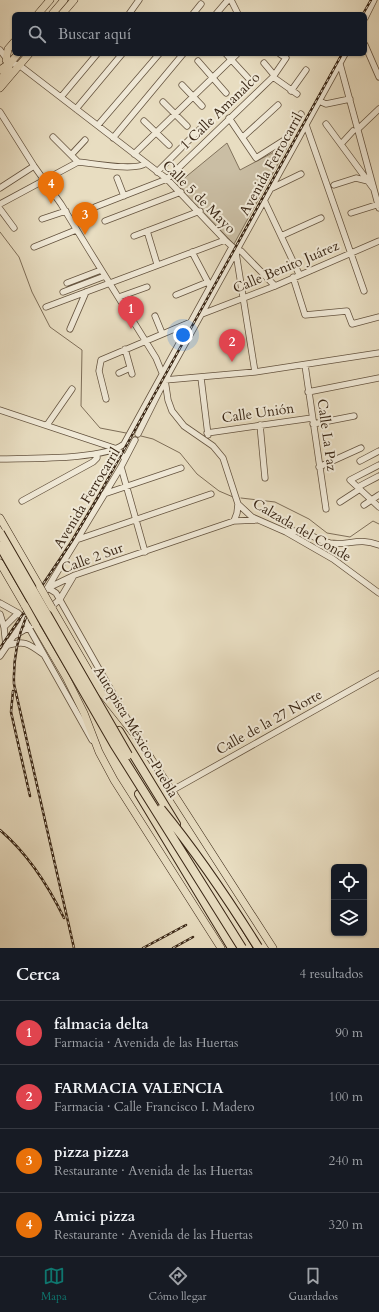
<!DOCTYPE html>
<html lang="es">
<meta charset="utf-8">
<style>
:root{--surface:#171b24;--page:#20242c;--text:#f1f3f6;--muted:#9ea1a6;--line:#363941;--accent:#0f766e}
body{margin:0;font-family:Cardo,serif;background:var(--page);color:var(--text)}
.controls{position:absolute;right:12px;bottom:12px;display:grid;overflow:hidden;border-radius:6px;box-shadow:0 1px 3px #0004}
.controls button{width:36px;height:36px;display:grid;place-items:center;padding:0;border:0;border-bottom:1px solid var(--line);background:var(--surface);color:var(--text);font:20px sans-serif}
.you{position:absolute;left:183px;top:335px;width:14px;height:14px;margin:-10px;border:3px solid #fff;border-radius:50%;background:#1a73e8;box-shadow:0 0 0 6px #1a73e833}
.badge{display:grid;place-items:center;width:26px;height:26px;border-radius:50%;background:var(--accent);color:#fff;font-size:13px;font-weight:700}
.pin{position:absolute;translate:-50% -33px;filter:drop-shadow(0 1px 2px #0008)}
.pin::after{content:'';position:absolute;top:21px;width:14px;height:12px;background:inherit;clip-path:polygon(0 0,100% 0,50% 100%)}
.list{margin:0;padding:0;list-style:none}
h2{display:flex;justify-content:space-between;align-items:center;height:52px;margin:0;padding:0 16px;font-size:17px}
h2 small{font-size:13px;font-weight:400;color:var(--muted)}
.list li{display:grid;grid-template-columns:26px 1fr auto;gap:12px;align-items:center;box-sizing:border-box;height:64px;padding:0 16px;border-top:1px solid var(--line)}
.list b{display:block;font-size:15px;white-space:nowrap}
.list p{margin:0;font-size:13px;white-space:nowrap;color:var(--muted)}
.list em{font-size:13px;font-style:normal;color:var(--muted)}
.icon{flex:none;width:22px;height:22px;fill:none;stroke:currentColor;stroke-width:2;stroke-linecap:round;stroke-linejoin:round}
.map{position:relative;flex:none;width:379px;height:948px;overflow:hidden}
.search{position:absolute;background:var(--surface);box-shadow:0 1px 3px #0004;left:12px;right:12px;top:12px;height:44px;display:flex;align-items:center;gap:10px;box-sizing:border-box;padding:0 14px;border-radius:6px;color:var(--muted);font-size:15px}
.sheet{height:308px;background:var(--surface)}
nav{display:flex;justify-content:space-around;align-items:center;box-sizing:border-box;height:56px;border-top:1px solid var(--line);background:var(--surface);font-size:11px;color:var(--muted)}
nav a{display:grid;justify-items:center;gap:2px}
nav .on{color:var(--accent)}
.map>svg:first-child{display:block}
.green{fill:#cabea4;stroke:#81725c}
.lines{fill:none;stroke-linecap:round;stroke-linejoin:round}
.stream{stroke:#7e6e58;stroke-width:1}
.minor-casing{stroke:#64533f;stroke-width:7}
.major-casing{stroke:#382514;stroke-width:8}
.highway-casing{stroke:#382514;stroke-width:10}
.minor{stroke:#f0e9d7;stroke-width:5.5}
.major{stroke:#e8ddc1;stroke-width:7}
.highway{stroke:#e8ddc1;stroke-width:8}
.rail-casing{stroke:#382514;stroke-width:2.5}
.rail{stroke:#f0e9d7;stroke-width:1;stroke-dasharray:3;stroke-linecap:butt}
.major-bridge-casing{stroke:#382514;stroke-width:8;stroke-linecap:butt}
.highway-bridge-casing{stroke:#382514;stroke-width:10;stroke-linecap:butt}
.major-bridge{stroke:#e8ddc1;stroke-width:7}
.highway-bridge{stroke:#e8ddc1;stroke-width:8}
.labels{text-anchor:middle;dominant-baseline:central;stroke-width:4;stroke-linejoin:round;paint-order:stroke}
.street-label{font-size:14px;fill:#382514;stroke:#f0e9d7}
</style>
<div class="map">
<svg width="379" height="948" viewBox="0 0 379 948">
<rect width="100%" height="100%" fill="#e8ddc1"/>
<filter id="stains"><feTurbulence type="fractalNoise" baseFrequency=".005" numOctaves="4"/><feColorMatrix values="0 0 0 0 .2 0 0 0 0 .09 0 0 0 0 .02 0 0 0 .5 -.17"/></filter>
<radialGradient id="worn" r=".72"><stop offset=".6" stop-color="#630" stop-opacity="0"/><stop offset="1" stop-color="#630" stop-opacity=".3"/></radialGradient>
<path class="green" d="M227 143 240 170 289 144 234 244 176 185Z"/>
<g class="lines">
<path class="stream" d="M0 232 19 257 32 292 50 327 82 350 81 406 100 428 126 433
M141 436 153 439 180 453 197 474 219 491 233 497
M241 498 275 502 309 519 327 533 350 537 373 521 379 524"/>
<defs>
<path id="minor" d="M231 0 238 14
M129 14 139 0
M193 14 201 4
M216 14 228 0
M365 18 374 0
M365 45 379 77
M0 50 10 63 19 65 167 179 225 240 237 251H241L275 286
M226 54 249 79
M198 61 226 93
M264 63 274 75
M340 64 379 208
M273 77 297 94
M182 85 202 106
M291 91 306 70
M61 97 97 54
M319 101 326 104 350 99
M163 102 187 126
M76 109 122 54
M0 112 34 166 61 204 89 250 156 358 165 380 168 400 172 411 184 426 213 446 223 458 238 504 252 517 286 532 333 559 379 593
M229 118 256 158 286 139 301 114
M144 121 169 145
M326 124 373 188
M98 125 159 54
M306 125 364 291
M358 129 379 109
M53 137 78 162
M243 137 278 105
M113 138 183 54
M342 143 353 131
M72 154 85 140
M134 154 237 54
M78 162C92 163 136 172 146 163
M157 172 202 127
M117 178 124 196
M334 185 356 178 368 181
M0 188 34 166
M272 188 301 174
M264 200 299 274
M0 204 78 162
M95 207 167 179 273 77 286 58 280 54
M0 209 14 228
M351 213 379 204
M42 219 66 211
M105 221 181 192
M147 231 157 264
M134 236 200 211
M281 236 321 218
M34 247 76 230
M192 252 210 286
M236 253 255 372
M293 277 305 315 347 311 352 324 379 317
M67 283 101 270
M63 292 105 276
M176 295 208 282
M119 297 147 287
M46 307 225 240
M202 314 275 286 379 241
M155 316 162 333
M70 329 86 292
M125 349 132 374
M305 365 326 509
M119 373 130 368
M201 378 208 435
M165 380 255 372 379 353
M308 392 379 378
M106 399 99 371 101 360 191 322
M0 410 117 449 125 459
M313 424 354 416
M47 425 72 389
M260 425 265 478
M207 433 312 418
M138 434 165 380 345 54
M0 459C27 458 105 460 124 444L232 247
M360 461 379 451
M379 465 350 480 379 507
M121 467 145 552
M319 467 361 448
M358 487 379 476
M104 494 181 468
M22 501 93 462 97 458V454
M340 502 360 489
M364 505 379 495
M234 521 237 513 238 504
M286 532C303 527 315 540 330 543 348 546 358 537 379 545
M76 540 211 494
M48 588 75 575 234 521 256 520
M48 588 56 593 133 729
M42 597 121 467 135 440
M0 603 18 613 24 619 92 740
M49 609 60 599 73 577
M0 614 4 627 6 646C24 640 28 643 43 654
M4 627 18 613
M14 636 31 626
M0 656 36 603
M171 791 379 674"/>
<path id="major" d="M38 14 50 0
M52 14 64 0
M62 14 74 0
M6 60 8 49 14 42
M0 70 10 63 18 54
M0 80 8 70 10 63
M0 88 29 54
M0 518 40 587
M0 563 25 606
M52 608 101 692 139 740 273 948
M35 624 66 677 84 713 99 752 114 780 221 948"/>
<path id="highway" d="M119 731 176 824
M139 794 232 948
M177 834 248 948"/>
</defs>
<use href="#minor" class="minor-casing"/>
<use href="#major" class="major-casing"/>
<use href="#highway" class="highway-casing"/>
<use href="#minor" class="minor"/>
<use href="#major" class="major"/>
<use href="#highway" class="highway"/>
<defs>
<path id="rail" d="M363 14 371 0
M26 617C17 639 13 660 14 684L74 948
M0 648 72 541 99 495 342 54
M13 691 11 712 30 796
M0 830C28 854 48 885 64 918
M143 948 186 925
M173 948 193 937"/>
</defs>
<use href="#rail" class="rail-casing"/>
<use href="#rail" class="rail"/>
<defs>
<path id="major-bridge" d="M40 587 52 608
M25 606 35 624"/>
<path id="highway-bridge" d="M0 533 128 755
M0 546 114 744 242 948
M161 809C197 853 228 899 258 947"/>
</defs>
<use href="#major-bridge" class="major-bridge-casing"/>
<use href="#highway-bridge" class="highway-bridge-casing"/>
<use href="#major-bridge" class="major-bridge"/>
<use href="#highway-bridge" class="highway-bridge"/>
</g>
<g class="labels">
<g class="street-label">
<text transform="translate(220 111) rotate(-44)">1 Calle Amanalco</text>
<text transform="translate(271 164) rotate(-61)">Avenida Ferrocarril</text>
<text transform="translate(199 197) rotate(45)">Calle 5 de Mayo</text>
<text transform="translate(286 267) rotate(-23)">Calle Benito Juárez</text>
<text transform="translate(258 413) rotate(-8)">Calle Unión</text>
<text transform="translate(327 435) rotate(82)">Calle La Paz</text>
<text transform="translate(87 498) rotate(-59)">Avenida Ferrocarril</text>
<text transform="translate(302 530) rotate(30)">Calzada del Conde</text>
<text transform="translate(92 558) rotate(-20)">Calle 2 Sur</text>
<text transform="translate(269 722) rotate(-29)">Calle de la 27 Norte</text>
<text transform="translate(136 732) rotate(59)">Autopista México-Puebla</text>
</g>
</g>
<rect width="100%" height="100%" filter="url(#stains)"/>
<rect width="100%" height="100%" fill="url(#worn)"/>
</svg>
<div class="controls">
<button><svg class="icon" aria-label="locate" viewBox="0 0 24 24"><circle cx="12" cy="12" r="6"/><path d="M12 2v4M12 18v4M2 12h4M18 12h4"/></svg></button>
<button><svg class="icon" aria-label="layers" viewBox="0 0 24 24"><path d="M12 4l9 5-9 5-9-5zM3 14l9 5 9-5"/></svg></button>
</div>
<div class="you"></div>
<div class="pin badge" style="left:131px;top:329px;background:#e0444e">1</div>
<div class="pin badge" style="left:232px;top:362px;background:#e0444e">2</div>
<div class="pin badge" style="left:85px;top:235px;background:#e8710a">3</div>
<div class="pin badge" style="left:51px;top:204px;background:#e8710a">4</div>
<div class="search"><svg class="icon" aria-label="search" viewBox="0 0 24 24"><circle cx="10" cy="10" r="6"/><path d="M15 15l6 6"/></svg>Buscar aquí</div>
</div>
<section class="sheet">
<h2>Cerca<small>4 resultados</small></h2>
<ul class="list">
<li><span class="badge" style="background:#e0444e">1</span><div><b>falmacia delta</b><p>Farmacia · Avenida de las Huertas</p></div><em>90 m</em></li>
<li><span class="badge" style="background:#e0444e">2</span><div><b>FARMACIA VALENCIA</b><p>Farmacia · Calle Francisco I. Madero</p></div><em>100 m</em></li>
<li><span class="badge" style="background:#e8710a">3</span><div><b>pizza pizza</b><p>Restaurante · Avenida de las Huertas</p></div><em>240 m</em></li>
<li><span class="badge" style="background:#e8710a">4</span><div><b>Amici pizza</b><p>Restaurante · Avenida de las Huertas</p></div><em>320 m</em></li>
</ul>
</section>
<nav>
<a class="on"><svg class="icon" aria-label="map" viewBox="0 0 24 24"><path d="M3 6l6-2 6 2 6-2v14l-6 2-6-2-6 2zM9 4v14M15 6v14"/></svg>Mapa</a>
<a><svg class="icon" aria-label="directions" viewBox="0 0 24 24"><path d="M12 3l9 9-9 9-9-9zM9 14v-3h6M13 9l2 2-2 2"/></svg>Cómo llegar</a>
<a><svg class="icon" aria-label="saved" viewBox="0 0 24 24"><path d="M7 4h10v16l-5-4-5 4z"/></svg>Guardados</a>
</nav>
